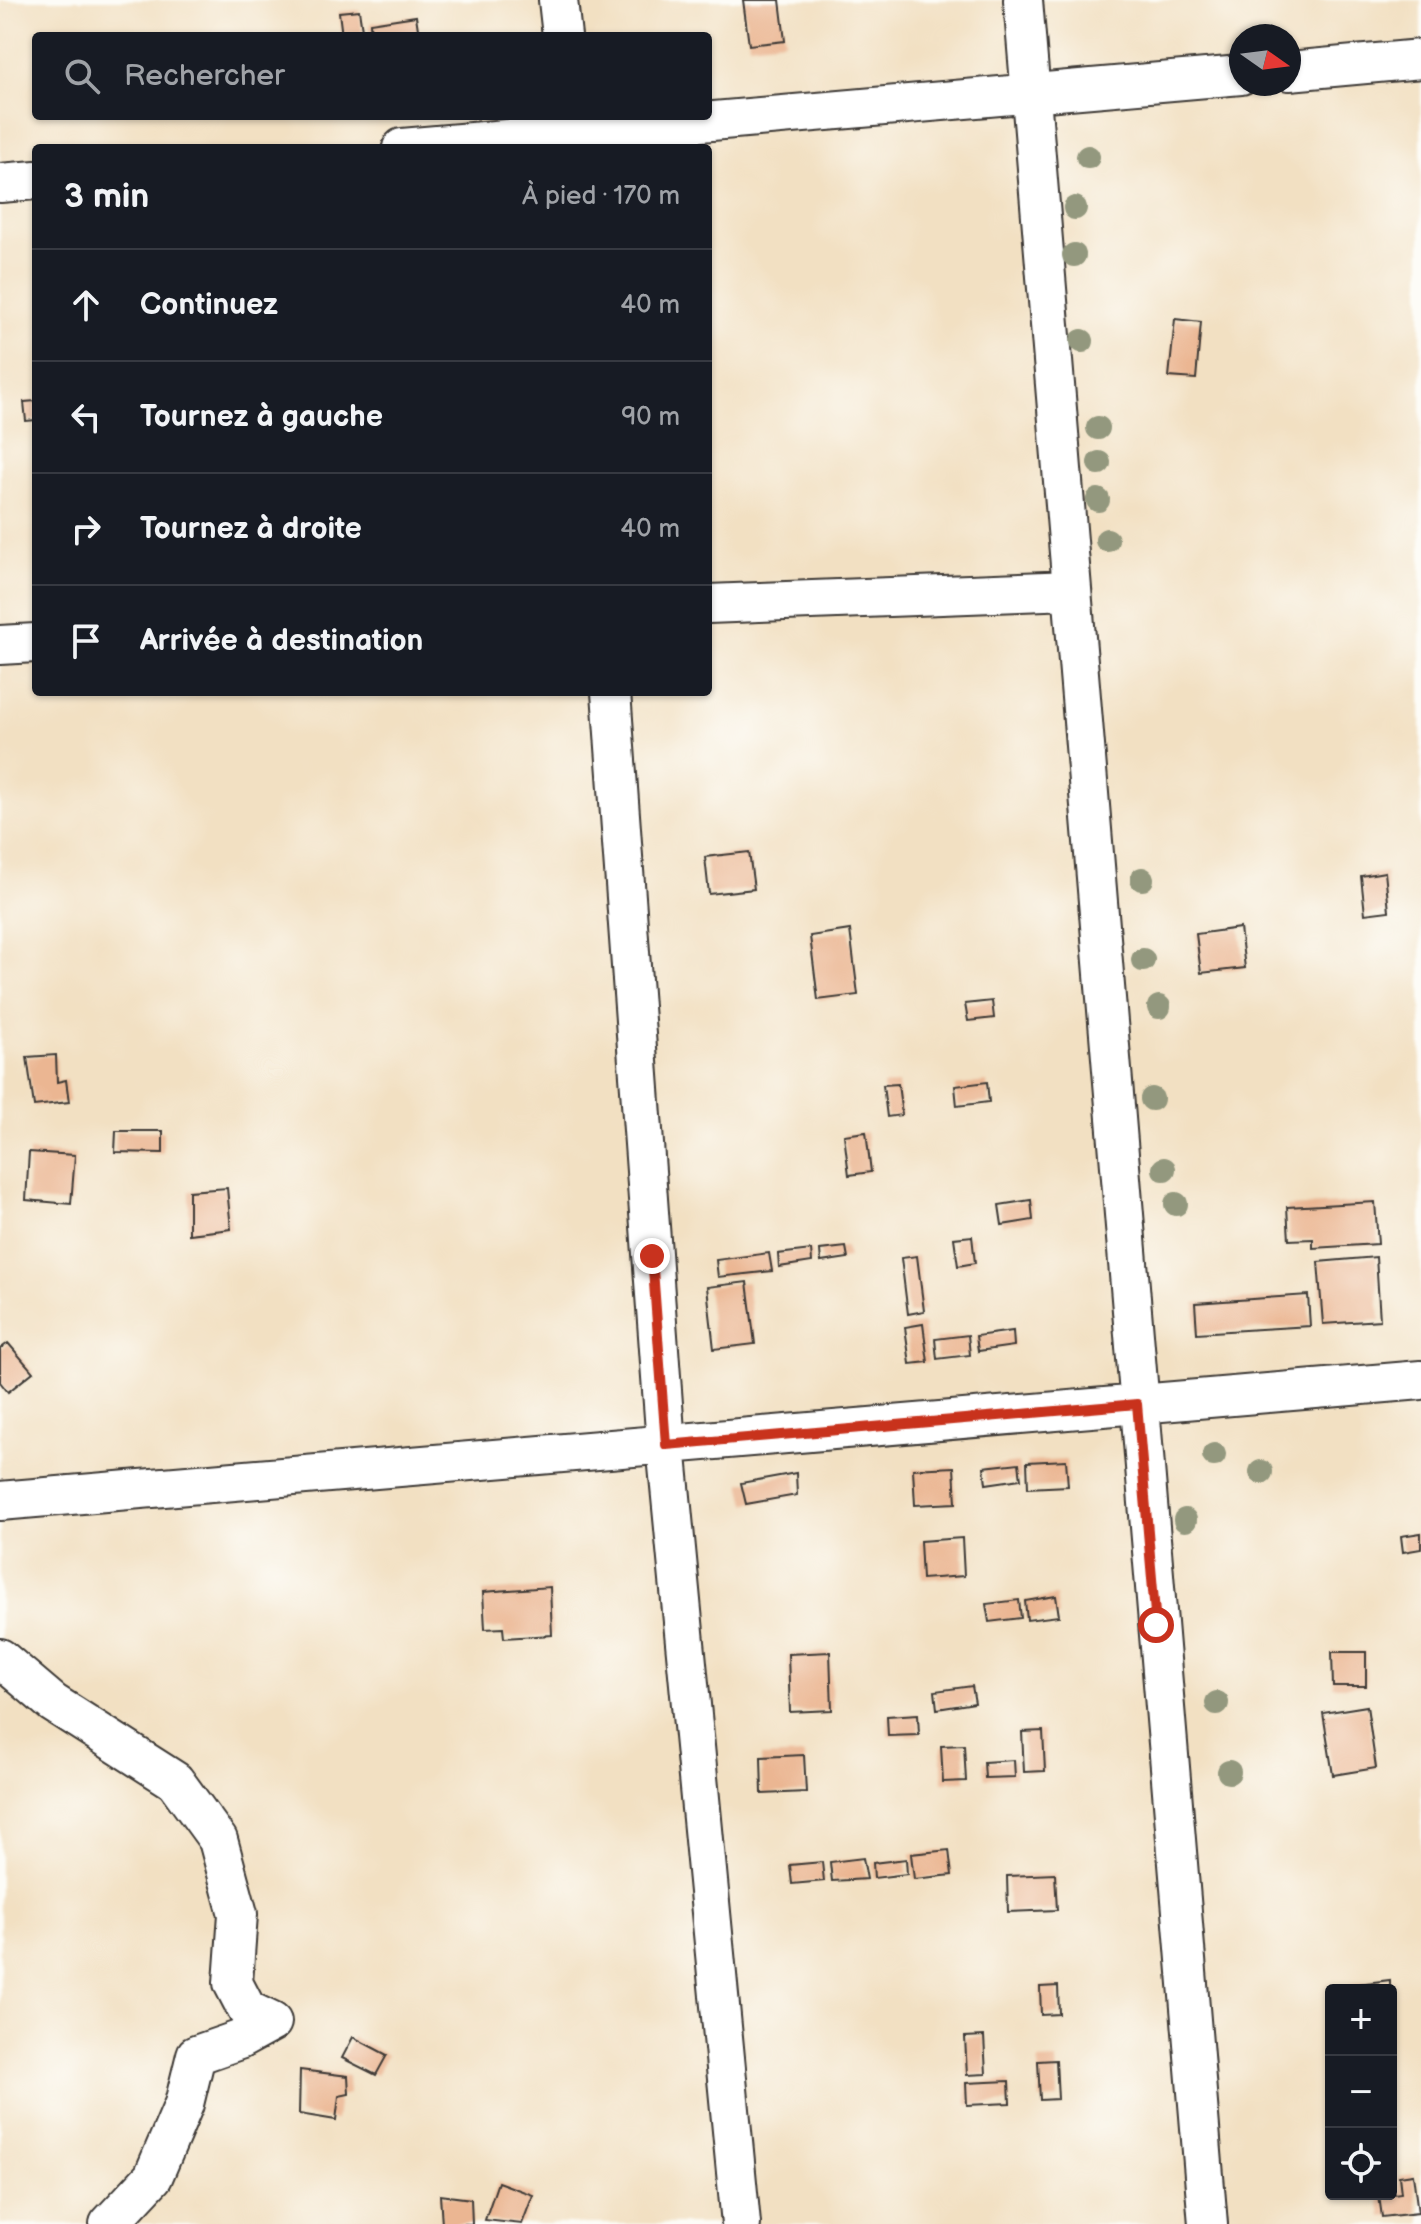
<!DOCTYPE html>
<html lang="fr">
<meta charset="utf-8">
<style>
:root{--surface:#171b24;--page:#20242c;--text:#f1f3f6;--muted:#9ea1a6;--line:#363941}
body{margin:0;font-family:"Balsamiq Sans",sans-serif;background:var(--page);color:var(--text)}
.controls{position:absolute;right:24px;bottom:24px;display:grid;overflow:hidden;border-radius:8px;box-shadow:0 2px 6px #0004}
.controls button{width:72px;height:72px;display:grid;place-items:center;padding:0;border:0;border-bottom:2px solid var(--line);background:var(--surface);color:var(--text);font:40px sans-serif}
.compass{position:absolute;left:1229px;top:24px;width:72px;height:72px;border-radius:50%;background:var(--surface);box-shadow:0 2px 6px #0004;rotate:104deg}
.stop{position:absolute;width:24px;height:24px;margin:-18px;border:6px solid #c8321e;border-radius:50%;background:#fff}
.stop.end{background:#c8321e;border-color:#fff;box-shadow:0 2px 8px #0008}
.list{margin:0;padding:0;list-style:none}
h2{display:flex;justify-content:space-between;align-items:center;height:104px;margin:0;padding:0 32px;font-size:34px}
h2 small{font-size:26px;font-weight:400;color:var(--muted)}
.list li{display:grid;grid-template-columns:52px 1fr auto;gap:24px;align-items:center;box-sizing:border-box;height:112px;padding:0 32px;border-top:2px solid var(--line)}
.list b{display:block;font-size:30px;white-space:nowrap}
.list em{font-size:26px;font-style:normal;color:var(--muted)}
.icon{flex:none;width:44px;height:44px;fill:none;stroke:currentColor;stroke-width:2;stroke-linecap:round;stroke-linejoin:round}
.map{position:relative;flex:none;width:1421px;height:2224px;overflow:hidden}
.search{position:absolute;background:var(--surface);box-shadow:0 2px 6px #0004;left:32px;top:32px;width:680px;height:88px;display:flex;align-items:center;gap:20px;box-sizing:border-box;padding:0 28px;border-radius:8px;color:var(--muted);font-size:30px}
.panel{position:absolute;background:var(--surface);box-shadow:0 2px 6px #0004;left:32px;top:144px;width:680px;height:552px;border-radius:8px}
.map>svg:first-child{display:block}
.building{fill:#ebb692}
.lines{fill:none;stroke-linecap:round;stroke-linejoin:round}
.minor-casing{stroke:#3c3935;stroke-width:42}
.minor{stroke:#fff;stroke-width:38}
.tree{fill:#93987e}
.route{stroke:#c8321e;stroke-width:10}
</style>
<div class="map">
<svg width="1421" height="2224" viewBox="0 0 1421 2224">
<rect width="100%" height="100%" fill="#fdfcf7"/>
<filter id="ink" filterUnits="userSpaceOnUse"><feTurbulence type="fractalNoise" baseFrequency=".0125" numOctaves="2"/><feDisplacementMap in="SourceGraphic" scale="16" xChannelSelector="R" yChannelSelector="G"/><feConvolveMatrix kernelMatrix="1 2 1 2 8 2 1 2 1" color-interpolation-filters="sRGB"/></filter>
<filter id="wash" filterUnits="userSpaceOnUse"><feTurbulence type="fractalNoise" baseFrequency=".006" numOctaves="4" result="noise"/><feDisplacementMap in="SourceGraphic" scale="32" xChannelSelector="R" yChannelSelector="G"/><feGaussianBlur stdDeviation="1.8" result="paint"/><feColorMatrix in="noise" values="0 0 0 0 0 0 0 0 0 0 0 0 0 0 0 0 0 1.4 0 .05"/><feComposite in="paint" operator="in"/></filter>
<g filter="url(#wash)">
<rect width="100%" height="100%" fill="#f2e0c2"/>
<g id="blocks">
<path class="building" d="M743 0H780L785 41 749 45Z
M359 10 363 36H342L339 12Z
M416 16 419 36H371L370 23Z
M1175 319 1201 322 1196 379 1169 377Z
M36 401V420L26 421 24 402Z
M749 852 754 889 709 894 705 857Z
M1385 872 1389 911 1365 914 1361 876Z
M1240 928 1245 968 1201 973 1196 934Z
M850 930 858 995 818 1000 810 936Z
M992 1001 994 1018 968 1021 965 1004Z
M56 1055 57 1082 66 1080 69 1102 34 1106 27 1057Z
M987 1082 989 1102 957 1106 955 1086Z
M898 1084 902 1115 887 1117 883 1085Z
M116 1131H163V1153L115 1152Z
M866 1132 871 1172 849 1175 844 1135Z
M29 1152 75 1155 71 1204 26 1200Z
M227 1188 231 1229 189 1234V1191Z
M1031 1200 1033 1220 1002 1225 999 1205Z
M1375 1202 1378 1244 1313 1248V1239L1289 1240 1287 1207Z
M972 1236 975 1263 958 1266 954 1238Z
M846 1247 848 1258 821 1262 820 1250Z
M811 1250 812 1262 779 1267 778 1254Z
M769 1253 772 1271 718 1277 716 1260Z
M917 1256 924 1311 908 1314 901 1258Z
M1376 1257 1380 1320 1323 1324 1318 1262Z
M747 1282 755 1344 714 1349 707 1287Z
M1308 1295 1310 1326 1197 1333 1195 1303Z
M923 1324 928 1362 910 1364 905 1327Z
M1013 1331 1014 1346 978 1351 976 1336Z
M968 1335 970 1355 937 1359 935 1339Z
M8 1343 33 1372 8 1392 0 1382V1349Z
M1066 1460 1068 1486 1028 1488 1027 1462Z
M1019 1463 1021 1479 986 1484 984 1467Z
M954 1467 956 1503 915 1505 913 1469Z
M796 1473 797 1495 746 1504 741 1483Z
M1421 1533V1549L1403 1552 1401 1536Z
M962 1538 964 1576 922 1579 920 1541Z
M550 1587 552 1635 504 1638 503 1628 485 1629 483 1592Z
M1056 1596 1059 1616 1027 1620 1025 1601Z
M1019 1600 1021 1618 989 1622 986 1604Z
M830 1652 832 1710 790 1712 788 1654Z
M1332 1652H1366V1686H1333Z
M972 1686 975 1703 937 1709 935 1691Z
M1367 1706 1376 1768 1333 1775 1323 1713Z
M918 1714 919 1735 888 1736 887 1716Z
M1043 1731 1045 1771 1024 1772 1022 1732Z
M964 1745 966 1781 943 1782 941 1746Z
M804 1755 806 1792 762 1794 761 1757Z
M1014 1760 1015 1777 985 1778 984 1762Z
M949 1850 952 1875 914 1879 911 1854Z
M863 1858 867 1879 832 1881 830 1862Z
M906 1859 907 1874 874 1878 873 1863Z
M822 1862 824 1881 792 1884 790 1865Z
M1055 1874 1057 1910 1008 1912 1007 1876Z
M1390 1980V1990H1351V1985Z
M1058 1986 1059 2014 1041 2015 1040 1987Z
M984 2036 986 2074 967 2075 965 2037Z
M353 2037 387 2055 376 2075 342 2058Z
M1056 2060 1058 2099 1040 2100 1038 2061Z
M300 2070 348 2076 349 2094 339 2096 336 2120 299 2114Z
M1009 2081 1010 2103 967 2105 966 2083Z
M1413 2174 1418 2213 1382 2217 1379 2196 1401 2193 1399 2176Z
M498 2182 533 2195 522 2224 485 2220Z
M440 2195 471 2199 472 2224H442Z"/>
</g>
</g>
<g filter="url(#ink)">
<use href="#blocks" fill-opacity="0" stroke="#3c3935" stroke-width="2"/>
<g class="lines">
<defs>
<path id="minor" d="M558 0 562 36
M1023 0 1208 2224
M1289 71 1421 59
M402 148 1241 75
M0 183 36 180
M708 604 1071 590
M0 645 36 643
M611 692 666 1445 741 2224
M0 1501 1421 1380
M0 1658 53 1703 175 1781 218 1840 238 1914 233 1983 247 2010 272 2022 239 2040 196 2055 184 2104 153 2177 109 2224"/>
</defs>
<use href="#minor" class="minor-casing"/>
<use href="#minor" class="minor"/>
</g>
<g class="tree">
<circle cx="1088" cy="157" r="12"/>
<circle cx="1075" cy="208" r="12"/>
<circle cx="1074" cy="255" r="12"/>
<circle cx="1082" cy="341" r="12"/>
<circle cx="1098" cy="428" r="12"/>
<circle cx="1099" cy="463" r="12"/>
<circle cx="1098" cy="500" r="12"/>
<circle cx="1107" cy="540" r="12"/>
<circle cx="1142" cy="879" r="12"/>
<circle cx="1143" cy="960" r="12"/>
<circle cx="1159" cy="1007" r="12"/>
<circle cx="1152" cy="1099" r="12"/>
<circle cx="1164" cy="1169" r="12"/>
<circle cx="1176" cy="1204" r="12"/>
<circle cx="1214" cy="1455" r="12"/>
<circle cx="1261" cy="1472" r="12"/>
<circle cx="1185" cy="1520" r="12"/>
<circle cx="1217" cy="1703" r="12"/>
<circle cx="1229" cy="1772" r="12"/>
</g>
</g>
<g class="lines" filter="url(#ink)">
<path class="route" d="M652 1256 666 1445 1137 1404 1156 1625"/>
</g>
</svg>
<div class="controls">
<button>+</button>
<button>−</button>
<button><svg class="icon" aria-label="locate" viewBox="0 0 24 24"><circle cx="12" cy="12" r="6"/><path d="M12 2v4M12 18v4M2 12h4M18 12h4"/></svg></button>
</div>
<svg class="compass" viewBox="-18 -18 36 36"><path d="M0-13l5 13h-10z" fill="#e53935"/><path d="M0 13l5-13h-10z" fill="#9ea1a6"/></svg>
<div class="stop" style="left:1156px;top:1625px"></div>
<div class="stop end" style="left:652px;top:1256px"></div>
<div class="search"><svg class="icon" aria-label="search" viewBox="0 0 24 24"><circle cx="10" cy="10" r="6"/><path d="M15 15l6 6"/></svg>Rechercher</div>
<section class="panel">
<h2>3 min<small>À pied · 170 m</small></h2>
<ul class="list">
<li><svg class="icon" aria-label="ahead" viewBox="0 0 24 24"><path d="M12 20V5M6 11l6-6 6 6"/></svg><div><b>Continuez</b></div><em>40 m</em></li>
<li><svg class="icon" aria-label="left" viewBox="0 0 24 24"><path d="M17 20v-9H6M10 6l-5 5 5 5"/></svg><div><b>Tournez à gauche</b></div><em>90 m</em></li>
<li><svg class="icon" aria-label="right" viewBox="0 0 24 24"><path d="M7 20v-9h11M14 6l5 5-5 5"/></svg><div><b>Tournez à droite</b></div><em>40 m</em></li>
<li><svg class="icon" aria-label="arrive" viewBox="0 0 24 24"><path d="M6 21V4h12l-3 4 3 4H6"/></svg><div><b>Arrivée à destination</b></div></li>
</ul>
</section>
</div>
